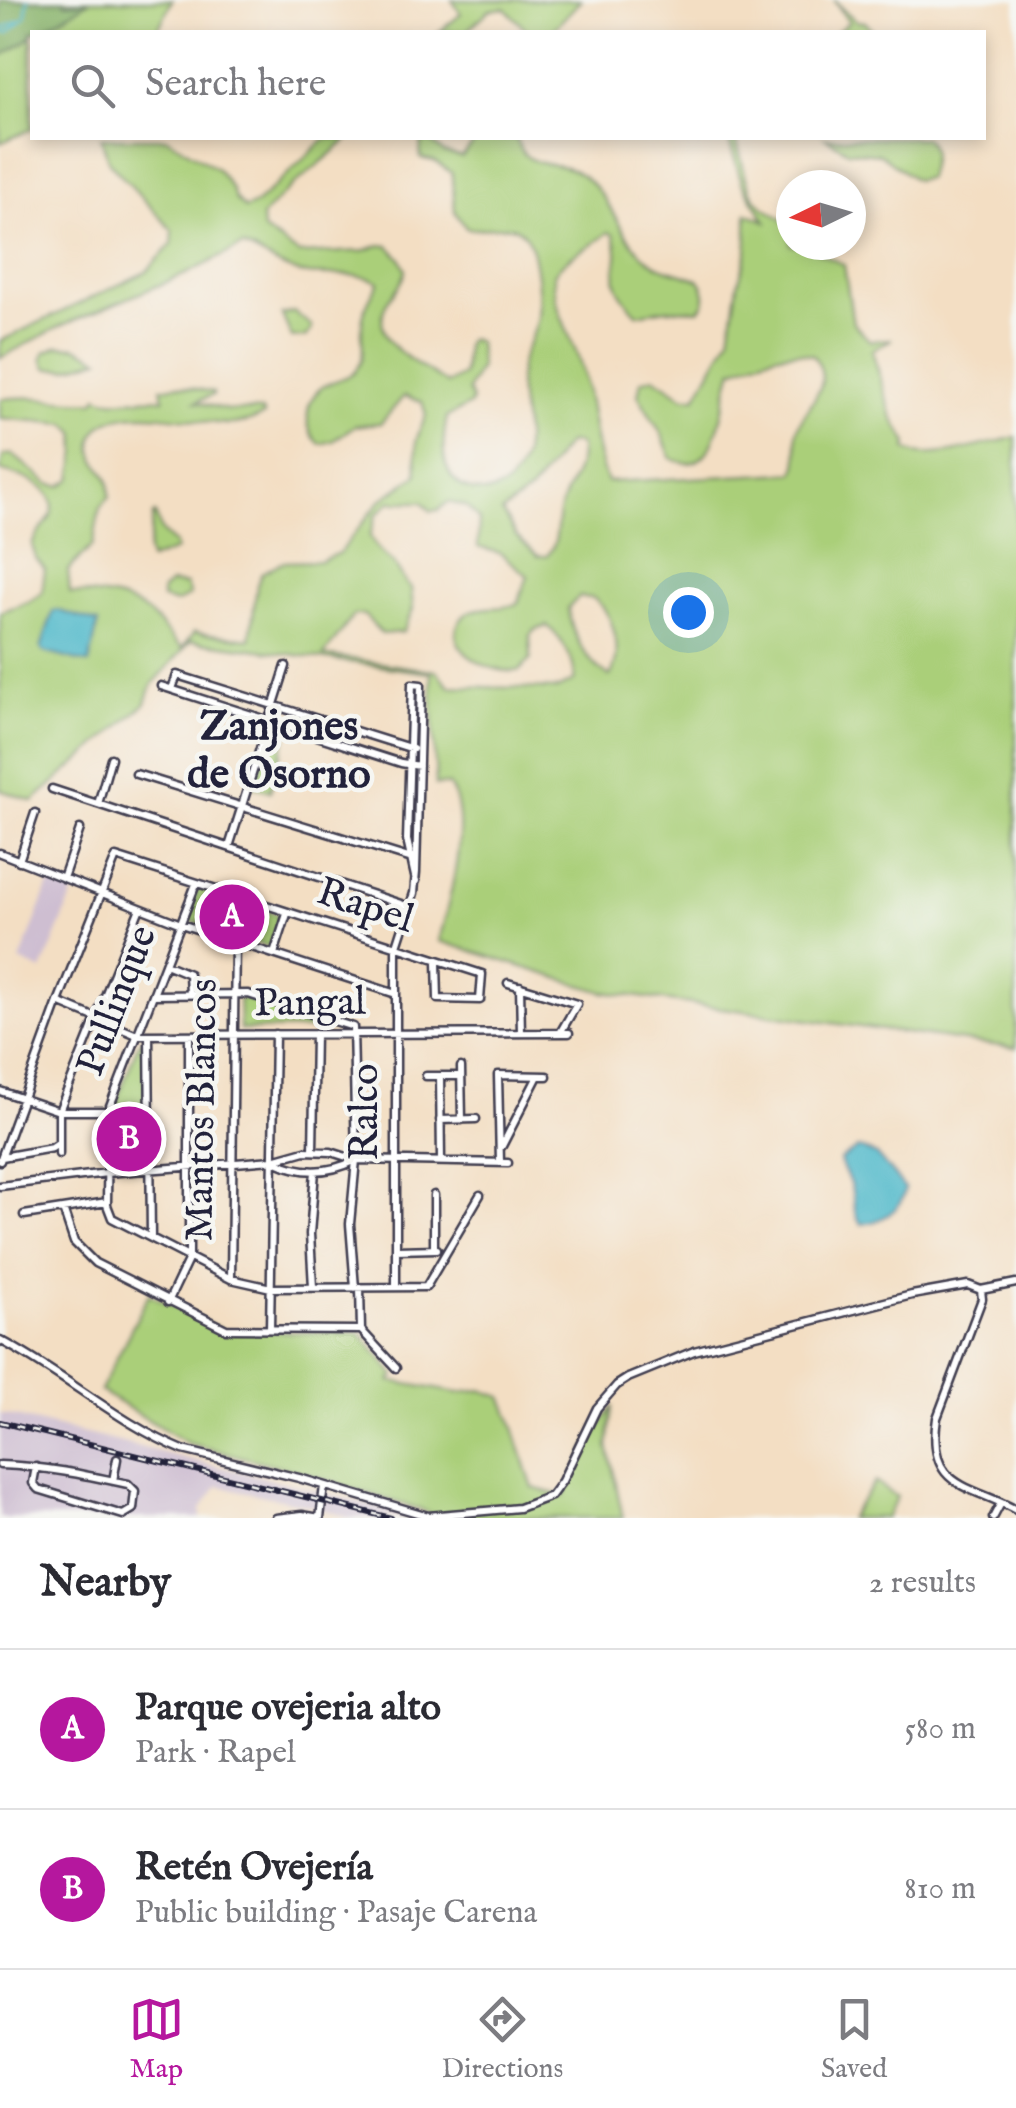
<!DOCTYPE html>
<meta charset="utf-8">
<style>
:root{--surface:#fff;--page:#f7f7f7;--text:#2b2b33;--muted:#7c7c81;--line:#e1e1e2;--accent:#b5179e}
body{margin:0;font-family:"IM FELL English",serif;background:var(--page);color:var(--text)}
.compass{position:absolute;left:776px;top:170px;width:90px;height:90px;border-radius:50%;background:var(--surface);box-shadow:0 5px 15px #0003;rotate:265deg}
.you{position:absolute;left:688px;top:612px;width:35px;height:35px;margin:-25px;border:8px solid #fff;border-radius:50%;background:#1a73e8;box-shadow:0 0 0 15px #1a73e833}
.badge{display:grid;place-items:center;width:65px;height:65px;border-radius:50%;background:var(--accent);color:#fff;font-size:32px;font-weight:700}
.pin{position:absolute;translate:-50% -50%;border:5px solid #fff;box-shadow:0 2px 10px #0006}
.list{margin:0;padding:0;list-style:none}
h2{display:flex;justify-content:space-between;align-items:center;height:130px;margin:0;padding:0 40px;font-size:42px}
h2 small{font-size:32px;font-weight:400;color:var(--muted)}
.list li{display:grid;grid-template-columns:65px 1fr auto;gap:30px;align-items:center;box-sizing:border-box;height:160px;padding:0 40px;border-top:2px solid var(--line)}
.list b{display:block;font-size:38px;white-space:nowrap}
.list p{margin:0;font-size:32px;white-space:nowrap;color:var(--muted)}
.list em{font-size:32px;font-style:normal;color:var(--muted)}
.icon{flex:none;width:55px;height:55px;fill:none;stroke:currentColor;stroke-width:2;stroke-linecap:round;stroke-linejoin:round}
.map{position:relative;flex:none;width:1016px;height:1518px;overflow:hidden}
.search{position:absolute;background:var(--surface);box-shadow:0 5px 15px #0003;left:30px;right:30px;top:30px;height:110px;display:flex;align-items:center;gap:25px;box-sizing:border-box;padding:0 35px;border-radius:0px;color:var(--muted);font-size:38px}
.sheet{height:450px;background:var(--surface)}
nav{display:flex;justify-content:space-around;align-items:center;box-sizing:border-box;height:140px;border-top:2px solid var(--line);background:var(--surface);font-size:28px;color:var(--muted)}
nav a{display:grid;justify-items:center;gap:5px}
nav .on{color:var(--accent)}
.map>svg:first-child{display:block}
.industrial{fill:#cebed1}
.green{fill:#aacf79;stroke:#66785a;stroke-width:2.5;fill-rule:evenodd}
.forest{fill:#87b269;stroke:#546a52;stroke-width:2.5}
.water{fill:#4cb7c9;stroke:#376c82;stroke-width:2.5}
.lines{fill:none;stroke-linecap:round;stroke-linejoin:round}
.stream{stroke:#4cb7c9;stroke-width:2.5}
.minor-casing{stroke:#413e4f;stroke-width:11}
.minor{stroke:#fff;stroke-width:6}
.rail-casing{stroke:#22223b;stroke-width:6}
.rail{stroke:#f6f6f2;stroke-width:2.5;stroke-dasharray:8;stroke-linecap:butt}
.labels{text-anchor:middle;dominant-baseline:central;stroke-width:9;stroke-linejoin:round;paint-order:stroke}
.street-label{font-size:40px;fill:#22223b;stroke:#f6f6f2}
.neighbourhood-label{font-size:42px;font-weight:bold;fill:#22223b;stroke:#f6f6f2}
</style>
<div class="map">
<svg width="1016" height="1518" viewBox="0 0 1016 1518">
<rect width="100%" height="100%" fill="#f6f6f2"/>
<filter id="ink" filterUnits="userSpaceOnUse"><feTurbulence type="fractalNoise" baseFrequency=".01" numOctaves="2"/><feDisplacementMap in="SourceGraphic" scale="20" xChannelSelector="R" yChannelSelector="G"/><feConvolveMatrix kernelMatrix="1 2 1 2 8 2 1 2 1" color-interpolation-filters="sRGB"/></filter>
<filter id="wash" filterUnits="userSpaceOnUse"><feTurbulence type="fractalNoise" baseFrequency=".0048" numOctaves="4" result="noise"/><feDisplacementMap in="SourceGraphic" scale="40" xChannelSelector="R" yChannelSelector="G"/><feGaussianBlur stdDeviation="2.25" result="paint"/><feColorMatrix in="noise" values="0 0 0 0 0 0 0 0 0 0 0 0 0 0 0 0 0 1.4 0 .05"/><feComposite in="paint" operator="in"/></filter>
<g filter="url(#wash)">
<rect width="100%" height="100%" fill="#f3dec3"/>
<path class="industrial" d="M50 882 74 892 42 971 20 961Z
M0 1413 299 1486 410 1516 350 1518 313 1506 218 1486 201 1509V1518H0Z"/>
<path class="green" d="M0 0H172L157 32H32V129L0 143Z
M452 0H581L551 32H529L505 8 490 10 465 32H439L461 14Z
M834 0 856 21 865 22 874 32H837L849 22Z
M101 138H167L217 169 232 189 235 199 245 209 257 203 326 138H349C322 164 285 188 262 217L263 230 299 254 363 251 380 245 389 246 401 259 406 270C403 285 393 292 386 304 367 345 423 365 447 384L463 375 466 342 470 339 478 342 480 367 468 390 472 400 470 405 447 417C444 432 441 455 448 470 459 495 496 500 512 479 539 446 516 413 519 375 520 354 535 337 538 317 540 298 537 249 524 234 510 218 484 233 466 228L455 212 452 173 434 161 420 158 421 144 428 139 444 153 462 157 478 138H516C525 172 553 158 577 172 608 190 615 226 638 250 662 275 674 268 699 280 706 290 708 301 699 310L667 309 638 314C597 273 626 273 614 235L608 232C592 249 569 251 554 274 553 314 574 337 583 373 592 410 593 447 607 482L793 473C804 458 792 443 798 427 809 400 836 385 813 355 784 347 760 360 733 370 722 395 720 485 671 458L662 435 638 395 641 381 654 377 684 397H696L730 337 738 284 747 254V213L766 221 742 183 728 138H735C743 156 743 181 755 198 772 220 791 211 791 245H804L844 265 853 323 870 341 892 339 872 350 892 417 908 443 906 449C926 464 991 442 1016 437V1048L603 992 439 941C448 906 474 813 448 785H436L431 673 191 641 152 685 146 703 33 801 0 790V612L28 602 42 593 45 569 36 559 32 545C36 534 43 529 49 519 66 490 20 474 0 471L3 456 12 454 49 484 61 486 72 479 77 452 76 433 66 424 0 418V399C36 394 61 403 95 401L98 396C116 406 142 395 164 399L161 388 176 385 213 392V395L196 402 228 410 262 411 264 415C255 420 244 423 234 424 202 426 95 392 92 445 91 459 103 468 108 480 110 485 109 490 110 496L100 508 93 545 68 570 70 593C98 595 125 595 148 613 161 623 169 638 182 648L194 632 250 639 257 585 262 573 282 562 320 561 339 553 381 500 417 475 416 441 426 415 422 402 404 396 381 423 354 426 333 441 320 444C304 431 303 404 320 389 332 378 351 381 359 365 366 352 361 340 362 326 362 310 371 296 379 282 354 270 326 278 300 273 278 268 263 253 242 246L186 274 61 326 0 358V341L146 272 172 244 173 231 109 162ZM576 443 580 446C582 470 566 487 560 509 555 527 560 540 547 556H538L516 536 502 512 531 490 567 444ZM390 502H423L431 511 438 510 448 502 466 506 479 520 478 547 500 553 528 576 518 603C503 611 478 604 465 615 433 646 494 678 520 670L531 659 530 635 535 630 547 626C562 638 577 663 574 681L557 689 450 686 436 671 324 655 354 615H364L382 634 403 632 413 609 411 588C401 581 400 568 391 561 381 553 376 548 370 536L376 515ZM579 597 593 598C614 613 624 653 610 676 587 665 571 633 568 608Z
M826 138H925C937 148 930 164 927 178L915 180 880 154 848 151Z
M294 312 311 325V331L305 337 292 338 282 315Z
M58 346 76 347 100 359 66 369 47 368 42 359 45 352Z
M155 514 162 532 175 544 176 550 150 560 148 551 153 515Z
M170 583 186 585 190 595 177 603 162 599V590Z
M273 727 288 731 270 791 253 786Z
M198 887 279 915 269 947 186 919Z
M239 999H250L346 1029 240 1030Z
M139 1041 145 1042V1106L114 1108Z
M149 1294 224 1331 360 1333 395 1375 391 1381 458 1393 481 1390 502 1397C516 1426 522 1458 533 1488L564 1496 589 1443 613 1406 608 1446 623 1518H429L430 1513 297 1471 187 1443 100 1391Z
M875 1482 897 1497 886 1518H849Z"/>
<path class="forest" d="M0 0H64L65 3 90 1 39 32H32V37L0 57Z"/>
<path class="water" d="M57 610 98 623 89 664 44 652 41 648 53 611Z
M858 1148 877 1155 905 1189C903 1210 880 1223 861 1224 852 1214 855 1198 850 1184 847 1175 842 1169 840 1160Z"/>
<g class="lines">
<path class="stream" d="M0 30 25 18 28 0
M0 31 8 33 20 22"/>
</g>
</g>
<g filter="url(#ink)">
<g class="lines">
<defs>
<path id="minor" d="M161 686 401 763 419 766
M172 689 177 675 413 749
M136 774 412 859
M52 789 410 907
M98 804 111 758
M229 847 286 666
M0 853 181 924 396 994
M19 861 35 813
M63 878 80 829
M196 884 108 1111 107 1205 112 1218 231 1279 271 1288 426 1287 480 1195
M274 954 287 914
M165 964 189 974 190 994
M508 983 577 1004 560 1033
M520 986 521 1033
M153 995 248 994 353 1027 356 1160 350 1224 355 1288
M58 1002 137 1035 569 1033
M149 1035 151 1238
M461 1067 462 1120
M426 1076H461
M440 1076 441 1161
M0 1091 59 1111H108
M440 1120 476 1119
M502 1146 538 1076
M313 1151 315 1034
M59 1154V1111L140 908
M2 1157 52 1148 58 1144
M0 1161 58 1002 116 857 482 974 480 1000 438 999 437 962
M274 1161C301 1174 329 1174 356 1160L508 1163
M500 1162 498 1075 547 1076
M0 1186 107 1173 273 1160 305 1151 331 1152 356 1160
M434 1195V1249
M63 1209 74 1242 95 1263 226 1329 361 1330 396 1368
M24 1215 107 1202
M396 1250 437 1249
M231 1279 235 941
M313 1287 310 1234 315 1171
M396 1287V949L414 893 416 872 421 685 412 684 407 840 416 881
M360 1288 361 1330
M981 1290 1016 1283
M168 1302 189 1258V1035
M270 1329 275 1034
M0 1340C62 1372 121 1425 183 1450L299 1478 428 1516 519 1508 551 1496 562 1481 597 1408 617 1385 628 1378 694 1351 912 1295 968 1285 981 1290 982 1299 937 1418C926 1489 969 1484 1016 1510
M0 1465C44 1466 86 1475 128 1484L135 1491 133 1509 123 1515 38 1489 33 1483 36 1467
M113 1481 117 1459
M276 1518 302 1515 320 1518 324 1486
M993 1518 1001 1503"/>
</defs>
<use href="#minor" class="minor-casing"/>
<use href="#minor" class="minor"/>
<defs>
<path id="rail" d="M0 1422 391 1518"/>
</defs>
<use href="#rail" class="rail-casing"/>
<use href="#rail" class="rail"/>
</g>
</g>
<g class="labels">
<g class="street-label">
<text transform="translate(365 907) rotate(18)">Rapel</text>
<text transform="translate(118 1001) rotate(-69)">Pullinque</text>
<text transform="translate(310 1004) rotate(-1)">Pangal</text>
<text transform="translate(203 1110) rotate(-89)">Mantos Blancos</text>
<text transform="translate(366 1112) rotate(-90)">Ralco</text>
</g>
<g class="neighbourhood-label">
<text x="279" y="727">Zanjones<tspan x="279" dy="48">de Osorno</tspan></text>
</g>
</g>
</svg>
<svg class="compass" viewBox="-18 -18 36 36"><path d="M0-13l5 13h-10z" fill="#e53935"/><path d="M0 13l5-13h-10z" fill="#7c7c81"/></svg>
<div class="you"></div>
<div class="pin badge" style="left:232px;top:917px">A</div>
<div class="pin badge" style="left:129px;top:1139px">B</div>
<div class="search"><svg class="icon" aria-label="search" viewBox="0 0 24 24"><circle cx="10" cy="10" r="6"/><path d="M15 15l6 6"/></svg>Search here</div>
</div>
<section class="sheet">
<h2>Nearby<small>2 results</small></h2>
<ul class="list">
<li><span class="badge">A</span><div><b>Parque ovejeria alto</b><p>Park · Rapel</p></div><em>580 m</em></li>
<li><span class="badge">B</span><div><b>Retén Ovejería</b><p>Public building · Pasaje Carena</p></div><em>810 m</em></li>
</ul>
</section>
<nav>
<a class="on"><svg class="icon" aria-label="map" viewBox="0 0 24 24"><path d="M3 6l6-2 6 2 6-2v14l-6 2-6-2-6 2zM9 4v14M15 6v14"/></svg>Map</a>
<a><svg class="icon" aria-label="directions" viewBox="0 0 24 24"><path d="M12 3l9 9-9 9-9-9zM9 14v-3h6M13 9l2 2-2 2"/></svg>Directions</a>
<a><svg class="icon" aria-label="saved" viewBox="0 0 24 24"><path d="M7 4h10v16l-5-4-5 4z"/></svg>Saved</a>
</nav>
